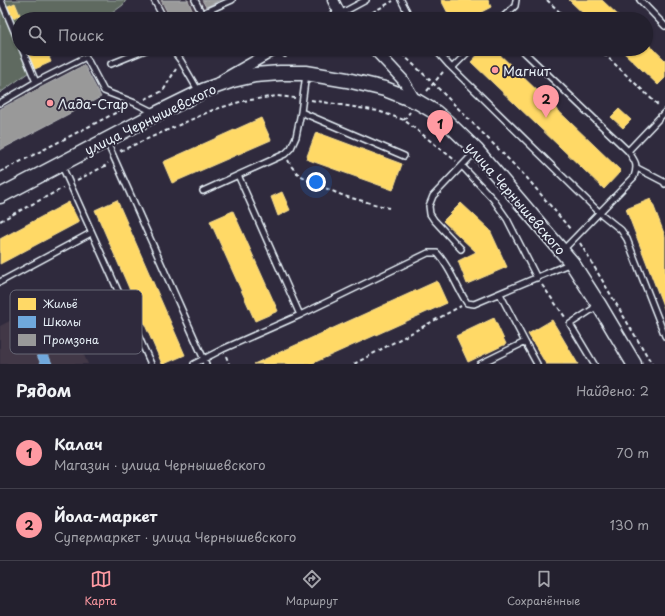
<!DOCTYPE html>
<html lang="ru">
<meta charset="utf-8">
<style>
:root{--surface:#23202e;--page:#2f2d3a;--text:#f1f3f6;--muted:#a3a3aa;--line:#403e4a;--accent:#ff9aa2}
body{margin:0;font-family:"Playpen Sans",sans-serif;background:var(--page);color:var(--text)}
.you{position:absolute;left:316px;top:182px;width:14px;height:14px;margin:-10px;border:3px solid #fff;border-radius:50%;background:#1a73e8;box-shadow:0 0 0 6px #1a73e833}
.badge{display:grid;place-items:center;width:26px;height:26px;border-radius:50%;background:var(--accent);color:#111;font-size:13px;font-weight:700}
.pin{position:absolute;translate:-50% -33px;filter:drop-shadow(0 1px 2px #0008)}
.pin::after{content:'';position:absolute;top:21px;width:14px;height:12px;background:inherit;clip-path:polygon(0 0,100% 0,50% 100%)}
.list{margin:0;padding:0;list-style:none}
h2{display:flex;justify-content:space-between;align-items:center;height:52px;margin:0;padding:0 16px;font-size:17px}
h2 small{font-size:13px;font-weight:400;color:var(--muted)}
.list li{display:grid;grid-template-columns:26px 1fr auto;gap:12px;align-items:center;box-sizing:border-box;height:72px;padding:0 16px;border-top:1px solid var(--line)}
.list b{display:block;font-size:15px;white-space:nowrap}
.list p{margin:0;font-size:13px;white-space:nowrap;color:var(--muted)}
.list em{font-size:13px;font-style:normal;color:var(--muted)}
.icon{flex:none;width:22px;height:22px;fill:none;stroke:currentColor;stroke-width:2;stroke-linecap:round;stroke-linejoin:round}
.map{position:relative;flex:none;width:665px;height:364px;overflow:hidden}
.search{position:absolute;background:var(--surface);box-shadow:0 1px 3px #0004;left:12px;right:12px;top:12px;height:44px;display:flex;align-items:center;gap:10px;box-sizing:border-box;padding:0 14px;border-radius:22px;color:var(--muted);font-size:15px}
.sheet{height:196px;background:var(--surface)}
nav{display:flex;justify-content:space-around;align-items:center;box-sizing:border-box;height:56px;border-top:1px solid var(--line);background:var(--surface);font-size:11px;color:var(--muted)}
nav a{display:grid;justify-items:center;gap:2px}
nav .on{color:var(--accent)}
.map>svg:first-child{display:block}
.built{fill:#423847}
.green{fill:#5f6b61;stroke:#a4aeac}
.homes{fill:#ffd966;stroke:#f8e092}
.schools{fill:#6fa8dc;stroke:#93bee4}
.industry{fill:#999;stroke:#b1b3b6}
.lines{fill:none;stroke-linecap:round;stroke-linejoin:round}
.lane-casing{stroke:#e8f1f8;stroke-width:8}
.street-casing{stroke:#e8f1f8;stroke-width:13}
.secondary-casing{stroke:#e8f1f8;stroke-width:17}
.path{stroke:#e8f1f8;stroke-width:2;stroke-dasharray:4 3;stroke-linecap:butt}
.lane{stroke:#2f2a3d;stroke-width:5}
.street{stroke:#2f2a3d;stroke-width:10}
.secondary{stroke:#2f2a3d;stroke-width:14}
.poi-dot{fill:#ff9aa2;stroke:#2f2a3d;stroke-width:1.5}
.labels{text-anchor:middle;dominant-baseline:central;stroke-width:4;stroke-linejoin:round;paint-order:stroke}
.poi-label{font-size:13px;fill:#e8f1f8;stroke:#2f2a3d;text-anchor:start}
.street-label{font-size:13px;fill:#e8f1f8;stroke:#2f2a3d}
.key{fill:#2f2a3d;stroke:#666675;stroke-width:1}
.key-label{font-size:11px;fill:#e8f1f8}
</style>
<div class="map">
<svg width="665" height="364" viewBox="0 0 665 364">
<rect width="100%" height="100%" fill="#2f2a3d"/>
<filter id="ink" filterUnits="userSpaceOnUse"><feTurbulence type="fractalNoise" baseFrequency=".025" numOctaves="2"/><feDisplacementMap in="SourceGraphic" scale="8" xChannelSelector="R" yChannelSelector="G"/><feConvolveMatrix kernelMatrix="1 2 1 2 8 2 1 2 1" color-interpolation-filters="sRGB"/></filter>
<g filter="url(#ink)">
<path class="built" d="M154 0H232L189 19H164Z
M57 296 88 364H0V326Z"/>
<path class="green" d="M0 0H126L123 5 104 19H19V49H61L0 93Z"/>
<path class="homes" d="M441 0H488L491 7 468 19H451Z
M569 0H602L622 19H589Z
M15 3 20 15 13 18 8 6Z
M646 42 665 60V78L658 85 620 49H646Z
M32 49H46L51 62 35 69 27 51Z
M53 49H67L55 54Z
M483 49H494L621 171 604 189 471 62Z
M619 109 631 120 623 128 611 117Z
M261 118 271 140 172 183 163 162Z
M316 132 402 164 393 190 306 159Z
M282 192 290 210 278 216 271 197Z
M651 199 665 236V311L626 209Z
M117 200 185 355 164 364H162L95 210Z
M69 202 79 222 0 264V239Z
M461 203 490 230 507 267 467 284 458 261 476 252 443 221Z
M233 211 278 311 255 321 210 221Z
M437 281 447 303 311 364H254Z
M494 318 506 344 468 362 456 336Z
M552 320 578 364H546L536 347 528 334Z"/>
<path class="schools" d="M46 349 52 364H41L36 353Z"/>
<path class="industry" d="M161 0H188L192 10 173 19H171Z
M202 0H220L206 7Z
M84 65 101 97 0 150V109Z"/>
<g class="lines">
<defs>
<path id="lane" d="M1 0 19 43
M154 0 164 19
M195 0 202 14
M401 0 411 19
M640 0 665 26
M340 14 366 0
M189 19 232 0
M501 19 515 6 516 0
M22 49 36 82
M172 49 181 61 199 92
M435 49 449 65 600 213 621 230 627 239 665 336
M521 49 628 151
M111 64 148 49
M452 68 471 49
M0 103 36 82 86 57 104 91 135 103 153 112
M301 112 404 156
M107 142 206 364
M61 164 151 364
M462 166 493 199 507 219 537 278
M637 168 664 182 665 184
M238 175 300 315
M203 191 285 154 291 148 296 137 301 112 306 74
M461 249 434 220 430 214 429 206 433 196 476 151
M563 250 634 177C638 165 636 162 628 151L665 112
M0 282 91 233
M525 342 537 364
M194 364 223 349 300 315 428 253H437C449 265 457 288 467 303L474 304 571 263
M480 364 525 342 500 294
M594 364 570 324 599 305"/>
<path id="street" d="M333 0 340 14 345 19
M330 19 340 14
M374 49 391 67 403 80 415 100
M224 79 276 49"/>
<path id="secondary" d="M0 196 156 114 205 90 233 80 255 75 280 73H306L347 80 385 89 418 102 435 112 447 122 476 150 572 263 599 305 634 364"/>
</defs>
<use href="#lane" class="lane-casing"/>
<use href="#street" class="street-casing"/>
<use href="#secondary" class="secondary-casing"/>
<path class="path" d="M547 0 567 19
M360 19 393 1
M397 49 433 83 527 178 571 230
M599 49 659 106
M283 56 285 57 302 49
M427 91 443 72
M145 99 163 91 176 69
M311 100 378 111 404 120 456 161
M404 120 410 112
M120 151 213 110 243 101 277 96 295 98
M288 160 291 166 297 173 311 182 344 196 389 208
M0 172 125 108
M77 180 105 166 108 163
M0 221 63 188
M580 243 652 364
M542 285 565 317
M226 356 229 364
M354 364 461 306"/>
<use href="#lane" class="lane"/>
<use href="#street" class="street"/>
<use href="#secondary" class="secondary"/>
</g>
</g>
<g class="poi-dot">
<circle cx="495" cy="70" r="4"/>
<circle cx="50" cy="103" r="4"/>
</g>
<g class="labels">
<g class="poi-label">
<text x="503" y="70">Магнит</text>
<text x="58" y="103">Лада-Стар</text>
</g>
<g class="street-label">
<text transform="translate(150 119) rotate(-26)">улица Чернышевского</text>
<text transform="translate(516 198) rotate(49)">улица Чернышевского</text>
</g>
</g>
<rect x="10" y="290" width="132" height="64" rx="6" class="key"/>
<rect x="18" y="298" width="18" height="12" fill="#ffd966"/>
<rect x="18" y="316" width="18" height="12" fill="#6fa8dc"/>
<rect x="18" y="334" width="18" height="12" fill="#999"/>
<g class="key-label">
<text x="43" y="308">Жильё</text>
<text x="43" y="326">Школы</text>
<text x="43" y="344">Промзона</text>
</g>
</svg>
<div class="you"></div>
<div class="pin badge" style="left:440px;top:143px">1</div>
<div class="pin badge" style="left:546px;top:118px">2</div>
<div class="search"><svg class="icon" aria-label="search" viewBox="0 0 24 24"><circle cx="10" cy="10" r="6"/><path d="M15 15l6 6"/></svg>Поиск</div>
</div>
<section class="sheet">
<h2>Рядом<small>Найдено: 2</small></h2>
<ul class="list">
<li><span class="badge">1</span><div><b>Калач</b><p>Магазин · улица Чернышевского</p></div><em>70 m</em></li>
<li><span class="badge">2</span><div><b>Йола-маркет</b><p>Супермаркет · улица Чернышевского</p></div><em>130 m</em></li>
</ul>
</section>
<nav>
<a class="on"><svg class="icon" aria-label="map" viewBox="0 0 24 24"><path d="M3 6l6-2 6 2 6-2v14l-6 2-6-2-6 2zM9 4v14M15 6v14"/></svg>Карта</a>
<a><svg class="icon" aria-label="directions" viewBox="0 0 24 24"><path d="M12 3l9 9-9 9-9-9zM9 14v-3h6M13 9l2 2-2 2"/></svg>Маршрут</a>
<a><svg class="icon" aria-label="saved" viewBox="0 0 24 24"><path d="M7 4h10v16l-5-4-5 4z"/></svg>Сохранённые</a>
</nav>
